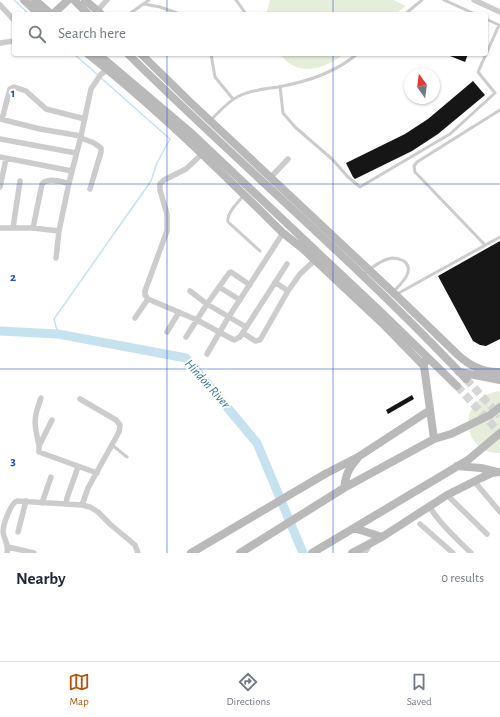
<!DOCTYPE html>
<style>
:root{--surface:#fff;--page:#f6f6f7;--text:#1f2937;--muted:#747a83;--line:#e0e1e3;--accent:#b45309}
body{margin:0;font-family:"Alegreya Sans",sans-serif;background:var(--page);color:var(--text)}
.compass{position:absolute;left:404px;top:68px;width:36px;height:36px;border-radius:50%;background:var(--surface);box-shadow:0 1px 3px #0004;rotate:346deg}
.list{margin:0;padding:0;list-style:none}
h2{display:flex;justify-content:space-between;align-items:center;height:52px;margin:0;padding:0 16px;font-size:17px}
h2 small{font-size:13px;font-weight:400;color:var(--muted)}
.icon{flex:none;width:22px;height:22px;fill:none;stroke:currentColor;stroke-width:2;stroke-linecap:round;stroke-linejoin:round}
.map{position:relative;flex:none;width:500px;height:553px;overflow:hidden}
.search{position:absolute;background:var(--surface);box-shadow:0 1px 3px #0004;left:12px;right:12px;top:12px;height:44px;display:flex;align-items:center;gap:10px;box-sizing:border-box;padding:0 14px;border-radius:4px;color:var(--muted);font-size:15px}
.sheet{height:108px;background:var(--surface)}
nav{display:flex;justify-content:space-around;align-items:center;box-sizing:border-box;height:56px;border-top:1px solid var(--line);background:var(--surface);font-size:11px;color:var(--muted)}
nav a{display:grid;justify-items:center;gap:2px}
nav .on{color:var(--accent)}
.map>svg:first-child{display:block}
.green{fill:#e6eedb}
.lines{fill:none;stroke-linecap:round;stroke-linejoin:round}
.stream{stroke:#c6e2ef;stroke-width:1.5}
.river{stroke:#c6e2ef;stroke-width:9}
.building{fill:#161616}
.secondary-tunnel{stroke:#d5d5d5;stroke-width:8;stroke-dasharray:8 4;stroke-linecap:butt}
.lane{stroke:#ccc;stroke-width:3}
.street{stroke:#ccc;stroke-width:5.5}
.secondary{stroke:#b9b9b9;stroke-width:8}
.grid{fill:none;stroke:#1d4ed8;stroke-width:1;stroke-opacity:0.55}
.labels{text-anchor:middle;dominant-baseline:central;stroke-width:4;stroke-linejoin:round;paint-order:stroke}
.water-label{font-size:13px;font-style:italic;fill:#357a99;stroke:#fff}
.grid-label{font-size:13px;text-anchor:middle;font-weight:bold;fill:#1d4ed8;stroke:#fff;stroke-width:4;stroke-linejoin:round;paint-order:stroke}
</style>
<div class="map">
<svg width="500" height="553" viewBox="0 0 500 553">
<rect width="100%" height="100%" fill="#fff"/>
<path class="green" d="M270 0H393L406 6 395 14H266Z
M280 54H344C332 64 310 74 294 66 289 64 283 58 280 54Z
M500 391V453C464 456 452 398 500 391Z"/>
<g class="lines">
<path class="stream" d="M14 0 29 14
M74 54 98 75
M58 334 54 319 151 181 157 163 170 139 101 78"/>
<path class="river" d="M0 331 58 334 186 358 257 443 303 553"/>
</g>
<path class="building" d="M445 54H468L465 62Z
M473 81 485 95 438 134 412 151 355 179 353 177 346 163 405 134 428 119Z
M500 241V339L486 346 480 345 473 341 438 276Z
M412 395 414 399 388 414 386 410Z"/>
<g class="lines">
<path class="secondary-tunnel" d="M466 379 500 416
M457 386 500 433"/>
<path class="lane" d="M236 0 246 14
M444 0 475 14
M144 4 160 7 180 14
M129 14 149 0
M405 14 422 0
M211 54 215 77 233 99
M280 86 283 113 295 127 332 159 348 177 360 187 450 134 495 93 478 72 499 25 486 19
M211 120C219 112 228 101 239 96 250 90 265 89 278 87 306 82 335 73 357 54
M243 196C238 203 226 213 228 222L260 251
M485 245 415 172 414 166 417 162 500 110
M363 275C369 269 383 259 392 258 396 258 400 259 404 261 416 271 400 285 393 292
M397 294 500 237
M112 445 127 457"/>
<path class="street" d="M474 0 500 12
M0 5 14 20
M97 11 107 0
M0 43 14 41
M0 119 40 129 81 136
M2 119 10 89 14 87 26 91 46 109 85 119
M81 138 94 143 101 148V152L90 189
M0 139 76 153
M201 155 186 169 164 180 160 184V190L167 214V231L145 291V295L148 299 197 320 234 340 240 337 287 264
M0 157 72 171
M271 177 288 159
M0 187 6 159
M0 228H33L59 231
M13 228 20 181
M33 228 42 184C48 177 61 182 69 183
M56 258 59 231 69 183 81 136 91 89 101 74 108 70
M275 282 288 291
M219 287 240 300
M190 291 207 304 246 327
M135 318 148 299
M167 332 179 312
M243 333 255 341 260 340 288 291 300 274 315 260
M186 337 207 304 229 273 231 272 250 285
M207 354 228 318 283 233
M80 399 116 420 120 425 119 432 88 488 82 505
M52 420 39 446V452L97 473
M39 445C34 424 33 419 41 398
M474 481 500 512
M447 495 487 534
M42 503 51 477
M66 504 67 498 78 467
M429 506C440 524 456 538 471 553
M420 524 453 553
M18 532 26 501
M8 547 34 553
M7 553C9 543 4 540 3 532 3 524 11 503 17 501L82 505 90 507 98 512 111 525 135 545 138 553
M362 553 366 551 370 544"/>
<path class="secondary" d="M24 0 39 14
M35 0 51 14
M74 0 88 14
M85 0 101 14
M53 14 68 0
M88 54C157 108 220 171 283 233L302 248 381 322 424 366
M98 54 189 131 384 315 457 386
M128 54C239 164 359 265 466 379
M141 54 189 101 399 298 458 355C469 365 484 373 500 372
M425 361 424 366 434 439
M459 372 500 380
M457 466 481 468 497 472
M344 488C346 475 348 469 357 459
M354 528 382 537
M191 553 325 474 358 457 430 410
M240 553 344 488 434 439 451 434 490 415 500 407
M312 553 468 460 500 433
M352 553 382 537 447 495 481 478 492 473 500 472"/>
</g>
<path class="grid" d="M167 0V14M333 0V14M167 54V553M333 54V553M0 184H500M0 369H500"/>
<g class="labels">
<g class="water-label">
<text transform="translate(207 384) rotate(48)">Hindon River</text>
</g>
</g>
<g class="grid-label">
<text x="13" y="97">1</text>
<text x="13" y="281">2</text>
<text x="13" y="465">3</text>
</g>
</svg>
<svg class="compass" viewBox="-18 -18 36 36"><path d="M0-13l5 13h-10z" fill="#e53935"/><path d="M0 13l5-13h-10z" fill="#747a83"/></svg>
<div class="search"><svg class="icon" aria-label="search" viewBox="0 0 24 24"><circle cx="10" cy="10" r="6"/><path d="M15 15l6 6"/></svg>Search here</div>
</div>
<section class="sheet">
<h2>Nearby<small>0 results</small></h2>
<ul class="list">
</ul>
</section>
<nav>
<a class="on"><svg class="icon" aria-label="map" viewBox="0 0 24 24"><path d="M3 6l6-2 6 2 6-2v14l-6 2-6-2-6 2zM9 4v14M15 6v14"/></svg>Map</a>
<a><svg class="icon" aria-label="directions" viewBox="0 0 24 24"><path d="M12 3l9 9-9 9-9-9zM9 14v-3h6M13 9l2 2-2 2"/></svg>Directions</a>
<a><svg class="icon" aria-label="saved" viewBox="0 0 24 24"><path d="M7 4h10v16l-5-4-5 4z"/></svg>Saved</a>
</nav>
